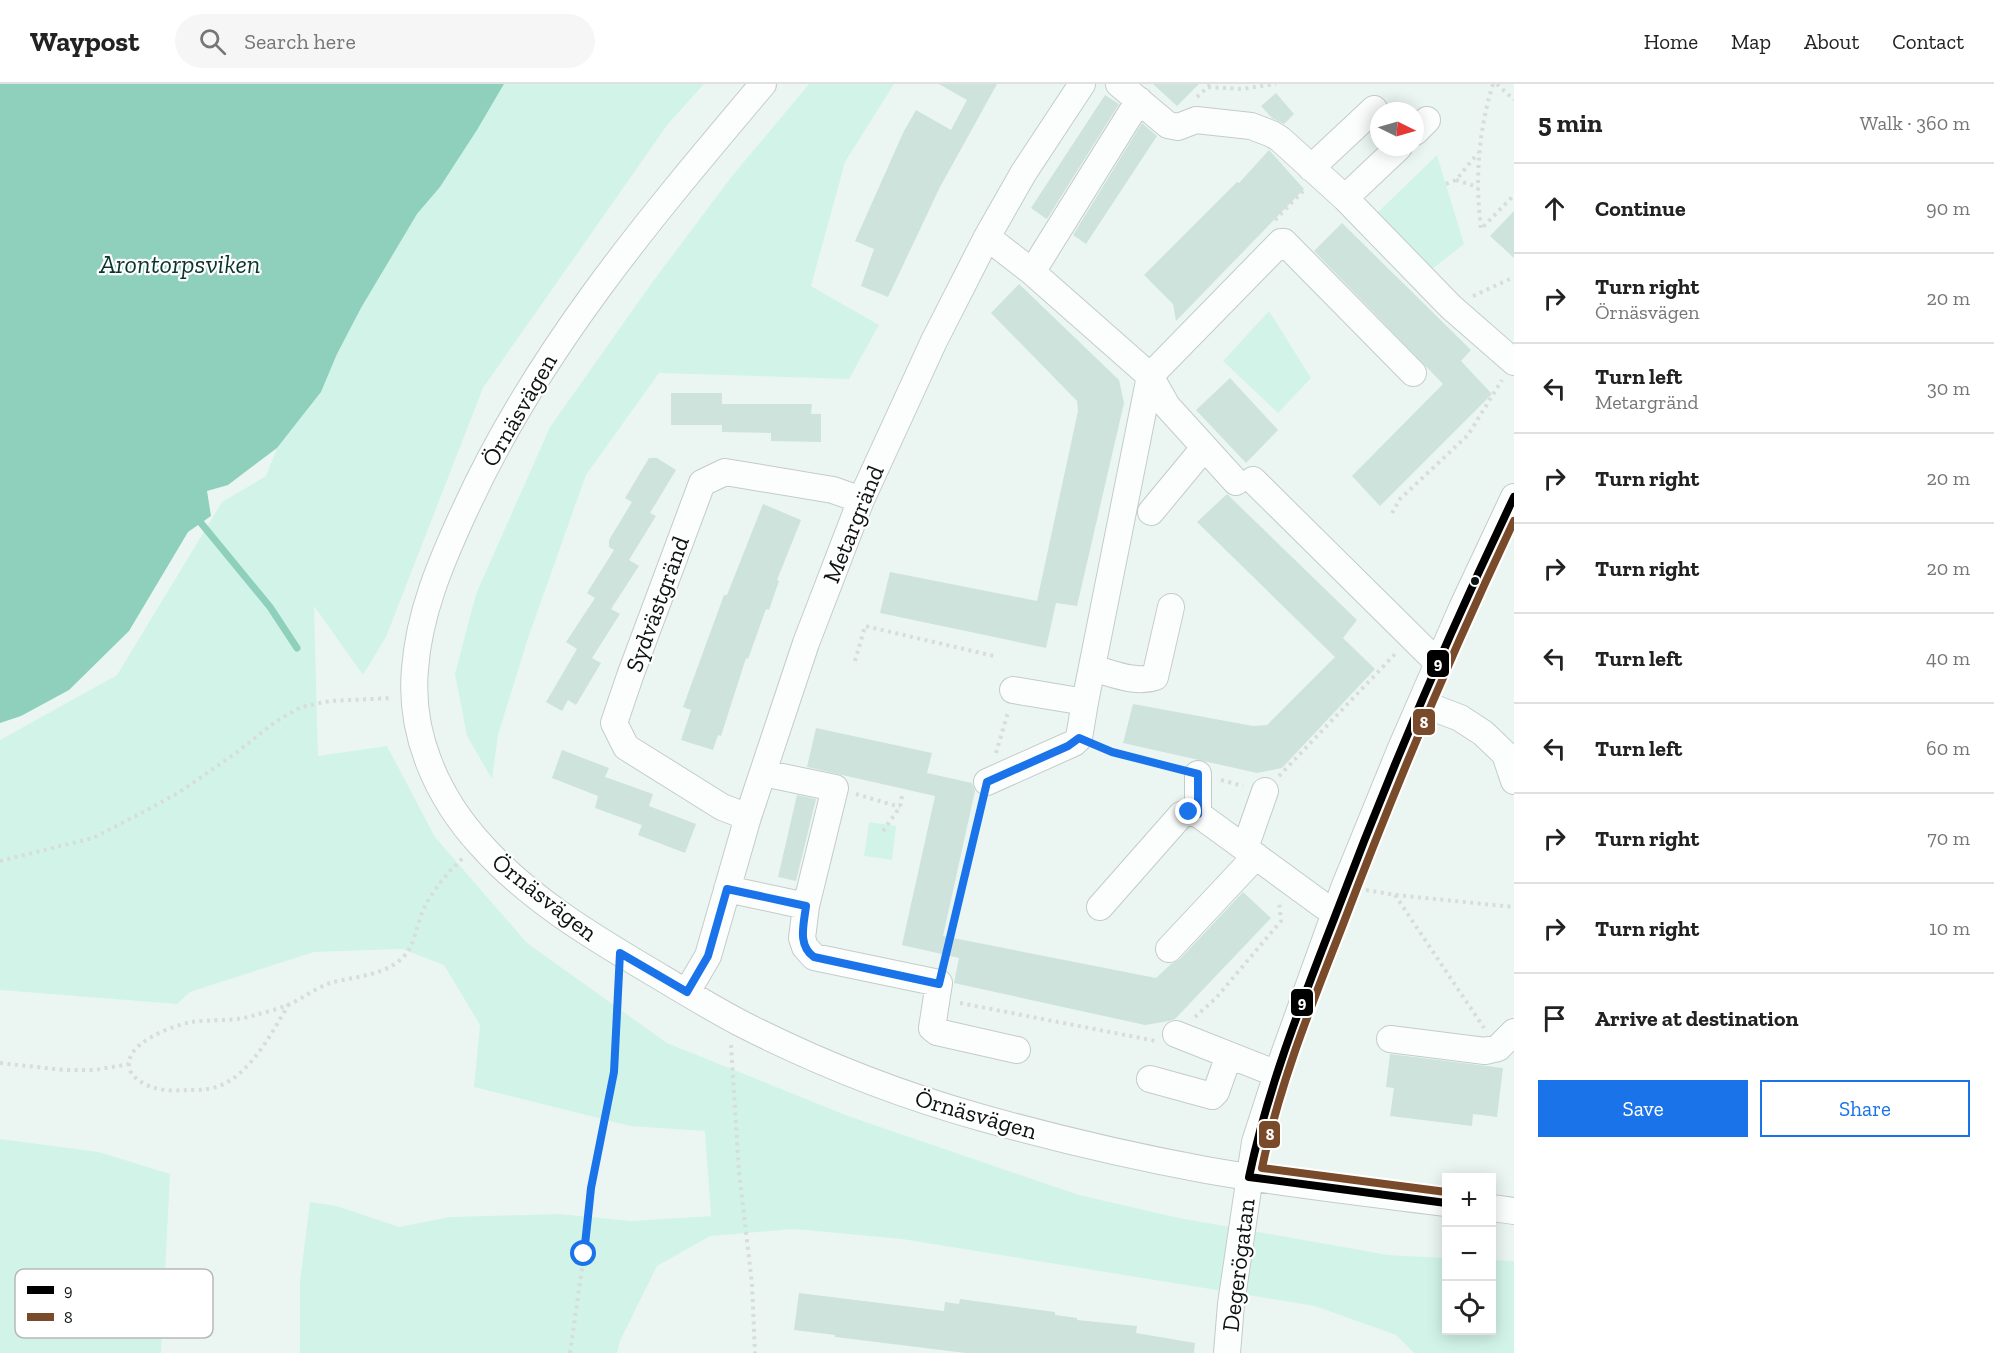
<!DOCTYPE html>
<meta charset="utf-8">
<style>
:root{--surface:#fff;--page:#f6f6f6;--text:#222;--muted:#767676;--line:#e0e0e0;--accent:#1a73e8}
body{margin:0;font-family:"Zilla Slab",serif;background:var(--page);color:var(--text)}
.controls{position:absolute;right:18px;bottom:18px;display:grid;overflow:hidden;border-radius:0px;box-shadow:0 3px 15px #0003}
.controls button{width:54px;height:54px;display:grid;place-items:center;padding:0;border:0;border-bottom:2px solid var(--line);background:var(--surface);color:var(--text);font:30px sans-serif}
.compass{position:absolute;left:1370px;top:18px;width:54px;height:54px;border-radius:50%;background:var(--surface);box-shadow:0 3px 15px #0003;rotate:95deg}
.stop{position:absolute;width:18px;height:18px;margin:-14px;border:4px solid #1a73e8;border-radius:50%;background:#fff}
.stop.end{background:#1a73e8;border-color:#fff;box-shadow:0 2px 6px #0008}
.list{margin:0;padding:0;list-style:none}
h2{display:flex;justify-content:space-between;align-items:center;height:78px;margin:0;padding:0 24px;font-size:26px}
h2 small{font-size:20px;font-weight:400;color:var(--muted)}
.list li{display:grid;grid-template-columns:39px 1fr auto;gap:18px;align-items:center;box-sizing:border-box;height:90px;padding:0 24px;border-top:2px solid var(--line)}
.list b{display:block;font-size:22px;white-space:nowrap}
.list p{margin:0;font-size:20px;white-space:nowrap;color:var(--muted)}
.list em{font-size:20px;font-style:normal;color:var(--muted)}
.actions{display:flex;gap:12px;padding:18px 24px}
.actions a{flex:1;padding:14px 0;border:2px solid var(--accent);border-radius:0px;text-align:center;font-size:21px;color:var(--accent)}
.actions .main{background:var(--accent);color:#fff}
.icon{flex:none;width:33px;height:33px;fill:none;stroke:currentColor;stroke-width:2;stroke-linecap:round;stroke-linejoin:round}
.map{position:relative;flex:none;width:1514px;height:1269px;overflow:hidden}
header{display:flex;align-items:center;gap:36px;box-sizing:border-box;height:84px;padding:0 30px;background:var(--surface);border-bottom:2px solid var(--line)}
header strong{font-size:28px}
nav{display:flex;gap:33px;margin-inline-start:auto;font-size:21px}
.search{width:420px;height:54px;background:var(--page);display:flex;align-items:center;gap:15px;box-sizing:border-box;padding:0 21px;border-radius:33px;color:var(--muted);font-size:22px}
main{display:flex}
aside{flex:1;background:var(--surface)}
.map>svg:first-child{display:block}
.green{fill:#d2f4e8}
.water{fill:#8ed0bb}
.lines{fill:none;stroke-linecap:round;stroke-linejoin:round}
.stream{stroke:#8ed0bb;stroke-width:7}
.building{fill:#cde3dc}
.minor-casing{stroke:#c3ccc9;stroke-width:28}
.path{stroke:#d8dcda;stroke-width:4;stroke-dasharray:3 4.5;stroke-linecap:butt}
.minor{stroke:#fcfefd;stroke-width:26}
.bus-1-casing{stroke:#fff;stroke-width:12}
.bus-2-casing{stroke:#fff;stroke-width:12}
.bus-1{stroke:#000;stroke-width:8}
.bus-2{stroke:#7a4b2a;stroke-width:8}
.route{stroke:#1a73e8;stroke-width:8}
.bus-dot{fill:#0c1310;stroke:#fff;stroke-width:2}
.labels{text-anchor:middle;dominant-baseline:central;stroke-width:4.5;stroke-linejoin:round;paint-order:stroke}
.street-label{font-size:24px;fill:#0c1310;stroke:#fff}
.water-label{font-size:26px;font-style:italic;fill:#0a352a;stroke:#fff}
.key{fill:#fff;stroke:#b6b8b7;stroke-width:1.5}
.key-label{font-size:16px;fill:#0c1310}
.line-badge{stroke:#fff;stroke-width:2}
.badge-label{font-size:16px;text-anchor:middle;font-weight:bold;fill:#fff}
</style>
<header>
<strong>Waypost</strong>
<div class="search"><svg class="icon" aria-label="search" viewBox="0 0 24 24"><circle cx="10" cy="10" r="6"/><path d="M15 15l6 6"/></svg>Search here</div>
<nav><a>Home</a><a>Map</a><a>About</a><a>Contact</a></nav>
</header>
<main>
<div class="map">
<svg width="1514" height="1269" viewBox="0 0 1514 1269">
<rect width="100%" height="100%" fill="#ebf6f2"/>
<path class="green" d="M504 0H704L668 40 483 304 386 553 363 591 314 522 318 672 387 662 435 753 527 859 667 959 848 1032 1079 1111 1179 1134 1388 1171 1446 1174V1246H1492V1176L1514 1177V1269H1414L1396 1251 1315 1222 902 1155 794 1145 710 1152 657 1182 620 1257 617 1269H300V1197L310 1118 337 1122 399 1143 450 1133 559 1130 631 1137 711 1132 705 1047 630 1042 474 1003 480 941 444 881 402 865 314 868 190 908 177 920 0 906V656L117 591 222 418 266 392 277 364 321 308 337 270 361 224 417 130 440 103 477 46Z
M809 0H894L845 78 811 202 879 241 849 295 659 289 586 391 528 554 498 651 492 695 467 652 455 590 476 510 550 343 651 200 732 92Z
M1437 71 1464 160 1427 189 1372 134Z
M1269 227 1311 294 1278 329 1223 277Z
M869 738 896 742 892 776 864 772Z
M0 1055 99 1068 170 1090 161 1269H0Z"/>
<path class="water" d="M0 0H504L477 46 440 103 417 130 361 224 337 270 321 308 277 364 228 401 207 407 211 432 188 448 129 547 69 606 21 632 0 639Z"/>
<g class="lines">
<path class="stream" d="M201 439 270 523 297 564"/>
</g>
<path class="building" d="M939 0H997L940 103 888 213 861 202 874 165 855 157 903 49 916 26 951 46 967 16Z
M1153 0H1199L1177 22Z
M1276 9 1294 30 1284 40 1272 34 1261 22Z
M1105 11 1119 20 1047 135 1045 134 1031 124Z
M1142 39 1157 52 1086 160 1073 151Z
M1269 66 1304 105 1176 237 1173 220 1144 191 1237 98 1239 99Z
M1514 127V174L1490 152Z
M1342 139 1471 266 1461 277 1492 310 1380 422 1352 392 1443 300 1314 167Z
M1019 200 1119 296 1124 319 1077 522 1056 519 1046 564 880 529 890 488 1037 517 1078 327 1077 317 991 229Z
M1230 294 1278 346 1246 379 1196 326Z
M671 309H722V320H812L811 330H821V358L771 357V349L722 348V341H671Z
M649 374H657L676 386 650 429 656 432 629 476 639 482 611 525 620 530 592 574 601 579 576 621 568 616 562 627 546 618 577 565 566 558 595 514 587 509 614 466 609 463V456L632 418 625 414Z
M1227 410 1357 536 1343 554 1375 585 1282 684 1257 689 1123 659 1133 620 1253 642 1267 641 1335 573 1197 438Z
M763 420 801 436 777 496 779 497 769 526 766 525 748 575 746 574 721 652 718 651 713 666 681 656 691 626 683 623 724 511H727Z
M816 644 932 669 927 689 972 699 975 707 943 852 1156 894 1171 880 1180 875 1243 808 1271 834 1175 935 1169 937 1145 941 954 899 959 874 902 861 935 712 807 683Z
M562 666 609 684 605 693 653 710 649 722 696 740 685 769 638 751 642 741 595 724 598 712 552 694Z
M797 711 816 715 796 797 778 793Z
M1390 970 1503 984 1497 1033 1473 1030 1472 1042 1390 1032 1394 1004 1386 1003Z
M799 1209 944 1227 945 1218 959 1220 960 1215 1055 1228V1231L1077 1234V1236L1137 1242 1136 1249 1195 1259 1194 1269H966L835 1253V1251L794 1246Z"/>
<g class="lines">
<defs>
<path id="minor" d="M763 0C650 134 537 267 464 428 441 478 419 529 415 585 409 650 437 713 481 761 528 814 591 852 652 888 682 906 713 925 744 941 817 978 901 1011 979 1033 1054 1054 1130 1072 1206 1086 1285 1100 1366 1109 1446 1119
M1119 0 1168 41 1178 43 1196 36 1251 42 1272 50 1280 55 1345 114 1451 223 1514 278
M1415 48 1427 36
M1311 84 1374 25
M1345 114 1399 63
M987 153 1032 188 1150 292 1085 618 1013 606
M1032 188 1139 16
M1253 396 1438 579
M1236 398 1167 322 1150 292 1281 158H1284L1413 289
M1151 428 1204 364
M1092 584C1112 589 1135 600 1155 593L1171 523
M1421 619 1460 634 1483 649 1505 670 1514 697
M763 689 835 704 806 822 802 854 805 863 814 873 939 899 932 944 937 948 1017 966
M1198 690V730
M987 698 1074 659 1079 654 1085 618
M748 733 722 723 626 663 614 639 630 592 702 399 725 388 833 406 861 416
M1245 764 1265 707
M727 805 806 822
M1100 823 1181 731 1189 728 1198 730 1335 830
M1169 865 1256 772
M687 908 708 872 748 733 806 559 861 416 934 257 987 153 1024 88 1082 0
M1176 950 1277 990
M1390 955 1485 967 1498 964 1514 948
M1150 995 1212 1012 1216 1008 1229 971
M1492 1124 1514 1127
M1227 1269 1231 1220 1255 1058 1277 990 1344 804 1401 664 1462 524 1514 413"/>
</defs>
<use href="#minor" class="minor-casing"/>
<path class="path" d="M1493 0C1478 49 1475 94 1481 145L1514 111
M1497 0 1514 16
M1208 3 1241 5 1276 0
M1197 13 1211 0
M1456 96 1478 103
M1446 100 1456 96 1478 69
M1275 136 1303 107
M1473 212 1514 193
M1392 429 1400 415 1468 351 1502 296
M855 577 865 542 994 572
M1100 662 1112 667 1176 684
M996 669 1008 628
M1279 692 1396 569
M1221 696 1243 702
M856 710 900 723
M883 747 900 723 902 712
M0 777 93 754 147 726 178 709 236 669 275 638 301 623 330 617 393 614
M1366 806 1395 811 1514 823
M1395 811 1484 944
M944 876 982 720
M960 919 1156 957
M289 920C272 948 251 990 219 1002 209 1006 198 1006 187 1006 177 1007 166 1007 155 1004 147 1002 133 995 130 986 121 960 172 942 191 938 212 935 235 938 255 931 266 928 279 925 290 920 303 914 316 904 330 899 352 893 380 892 399 877 415 865 416 841 424 824 434 805 447 789 463 774
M1195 933 1216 914 1281 837 1279 818
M731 961 739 1088 752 1200 755 1269
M0 979 64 986H95L129 980
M570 1269 584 1170 591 1104 614 988 619 894"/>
<use href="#minor" class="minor"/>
<defs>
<path id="bus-1" d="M1249 1093C1268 1003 1301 920 1334 835 1388 692 1448 551 1514 413
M1249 1093 1446 1119"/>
<path id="bus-2" d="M1446 1108 1262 1084C1279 1001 1311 922 1342 843 1394 706 1451 570 1514 437"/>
</defs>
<use href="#bus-1" class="bus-1-casing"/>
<use href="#bus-2" class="bus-2-casing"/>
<use href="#bus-1" class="bus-1"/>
<use href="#bus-2" class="bus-2"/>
</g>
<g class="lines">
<path class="route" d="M584 1170 591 1104 614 988 620 869 687 908 708 872 727 805 806 822C804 840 797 861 814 873L939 900 987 698 1068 662 1079 654 1112 668 1198 690V730L1189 728"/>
</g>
<circle class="bus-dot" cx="1475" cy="497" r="5"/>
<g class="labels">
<g class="street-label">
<text transform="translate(519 326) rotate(-60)">Örnäsvägen</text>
<text transform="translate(853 440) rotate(-68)">Metargränd</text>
<text transform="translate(657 520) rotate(-70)">Sydvästgränd</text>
<text transform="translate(545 813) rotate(38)">Örnäsvägen</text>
<text transform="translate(976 1030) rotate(16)">Örnäsvägen</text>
<text transform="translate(1238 1181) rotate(-83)">Degerögatan</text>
</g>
<g class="water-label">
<text x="180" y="180">Arontorpsviken</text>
</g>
</g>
<rect x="15" y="1185" width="198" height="69" rx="9" class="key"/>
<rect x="27" y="1202" width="27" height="8" fill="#000"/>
<rect x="27" y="1229" width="27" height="8" fill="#7a4b2a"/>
<g class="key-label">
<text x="64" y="1212">9</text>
<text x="64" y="1239">8</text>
</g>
<g class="line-badge">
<rect x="1426" y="565" width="24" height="29" rx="6" fill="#000"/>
<rect x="1412" y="624" width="24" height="28" rx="6" fill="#7a4b2a"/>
<rect x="1290" y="904" width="24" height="29" rx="6" fill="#000"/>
<rect x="1258" y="1036" width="23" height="29" rx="6" fill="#7a4b2a"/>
</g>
<g class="badge-label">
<text x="1438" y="585">9</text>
<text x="1424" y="644">8</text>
<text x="1302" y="924">9</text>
<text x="1270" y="1056">8</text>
</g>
</svg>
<div class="controls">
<button>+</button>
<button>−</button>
<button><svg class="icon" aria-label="locate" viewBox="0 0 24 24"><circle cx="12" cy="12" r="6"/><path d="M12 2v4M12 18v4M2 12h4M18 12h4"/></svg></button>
</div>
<svg class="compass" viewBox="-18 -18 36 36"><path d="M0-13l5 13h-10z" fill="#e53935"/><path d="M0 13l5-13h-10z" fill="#767676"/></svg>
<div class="stop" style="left:584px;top:1170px"></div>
<div class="stop end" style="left:1189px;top:728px"></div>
</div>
<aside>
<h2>5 min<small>Walk · 360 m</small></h2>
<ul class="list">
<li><svg class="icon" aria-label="ahead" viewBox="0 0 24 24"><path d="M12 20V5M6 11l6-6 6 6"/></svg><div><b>Continue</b></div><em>90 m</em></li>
<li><svg class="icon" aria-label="right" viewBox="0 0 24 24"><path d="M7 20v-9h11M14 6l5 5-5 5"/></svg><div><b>Turn right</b><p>Örnäsvägen</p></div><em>20 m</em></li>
<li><svg class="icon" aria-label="left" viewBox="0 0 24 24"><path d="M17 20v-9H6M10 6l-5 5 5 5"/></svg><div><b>Turn left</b><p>Metargränd</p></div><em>30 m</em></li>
<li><svg class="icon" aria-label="right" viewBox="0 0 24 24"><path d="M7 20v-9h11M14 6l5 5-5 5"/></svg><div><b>Turn right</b></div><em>20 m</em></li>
<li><svg class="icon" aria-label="right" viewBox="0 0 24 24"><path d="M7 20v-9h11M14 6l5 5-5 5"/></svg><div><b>Turn right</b></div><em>20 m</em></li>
<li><svg class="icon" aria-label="left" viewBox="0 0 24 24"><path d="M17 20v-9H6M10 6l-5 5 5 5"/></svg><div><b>Turn left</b></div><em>40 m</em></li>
<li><svg class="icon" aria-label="left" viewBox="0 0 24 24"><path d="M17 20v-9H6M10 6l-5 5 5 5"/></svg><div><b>Turn left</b></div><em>60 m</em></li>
<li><svg class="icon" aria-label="right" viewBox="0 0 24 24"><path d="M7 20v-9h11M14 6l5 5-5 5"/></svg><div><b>Turn right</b></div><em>70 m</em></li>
<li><svg class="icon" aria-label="right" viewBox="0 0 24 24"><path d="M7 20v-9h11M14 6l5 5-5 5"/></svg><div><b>Turn right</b></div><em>10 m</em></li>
<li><svg class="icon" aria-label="arrive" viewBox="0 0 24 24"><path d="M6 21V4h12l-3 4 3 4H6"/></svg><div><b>Arrive at destination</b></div></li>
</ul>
<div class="actions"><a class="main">Save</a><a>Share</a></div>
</aside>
</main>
